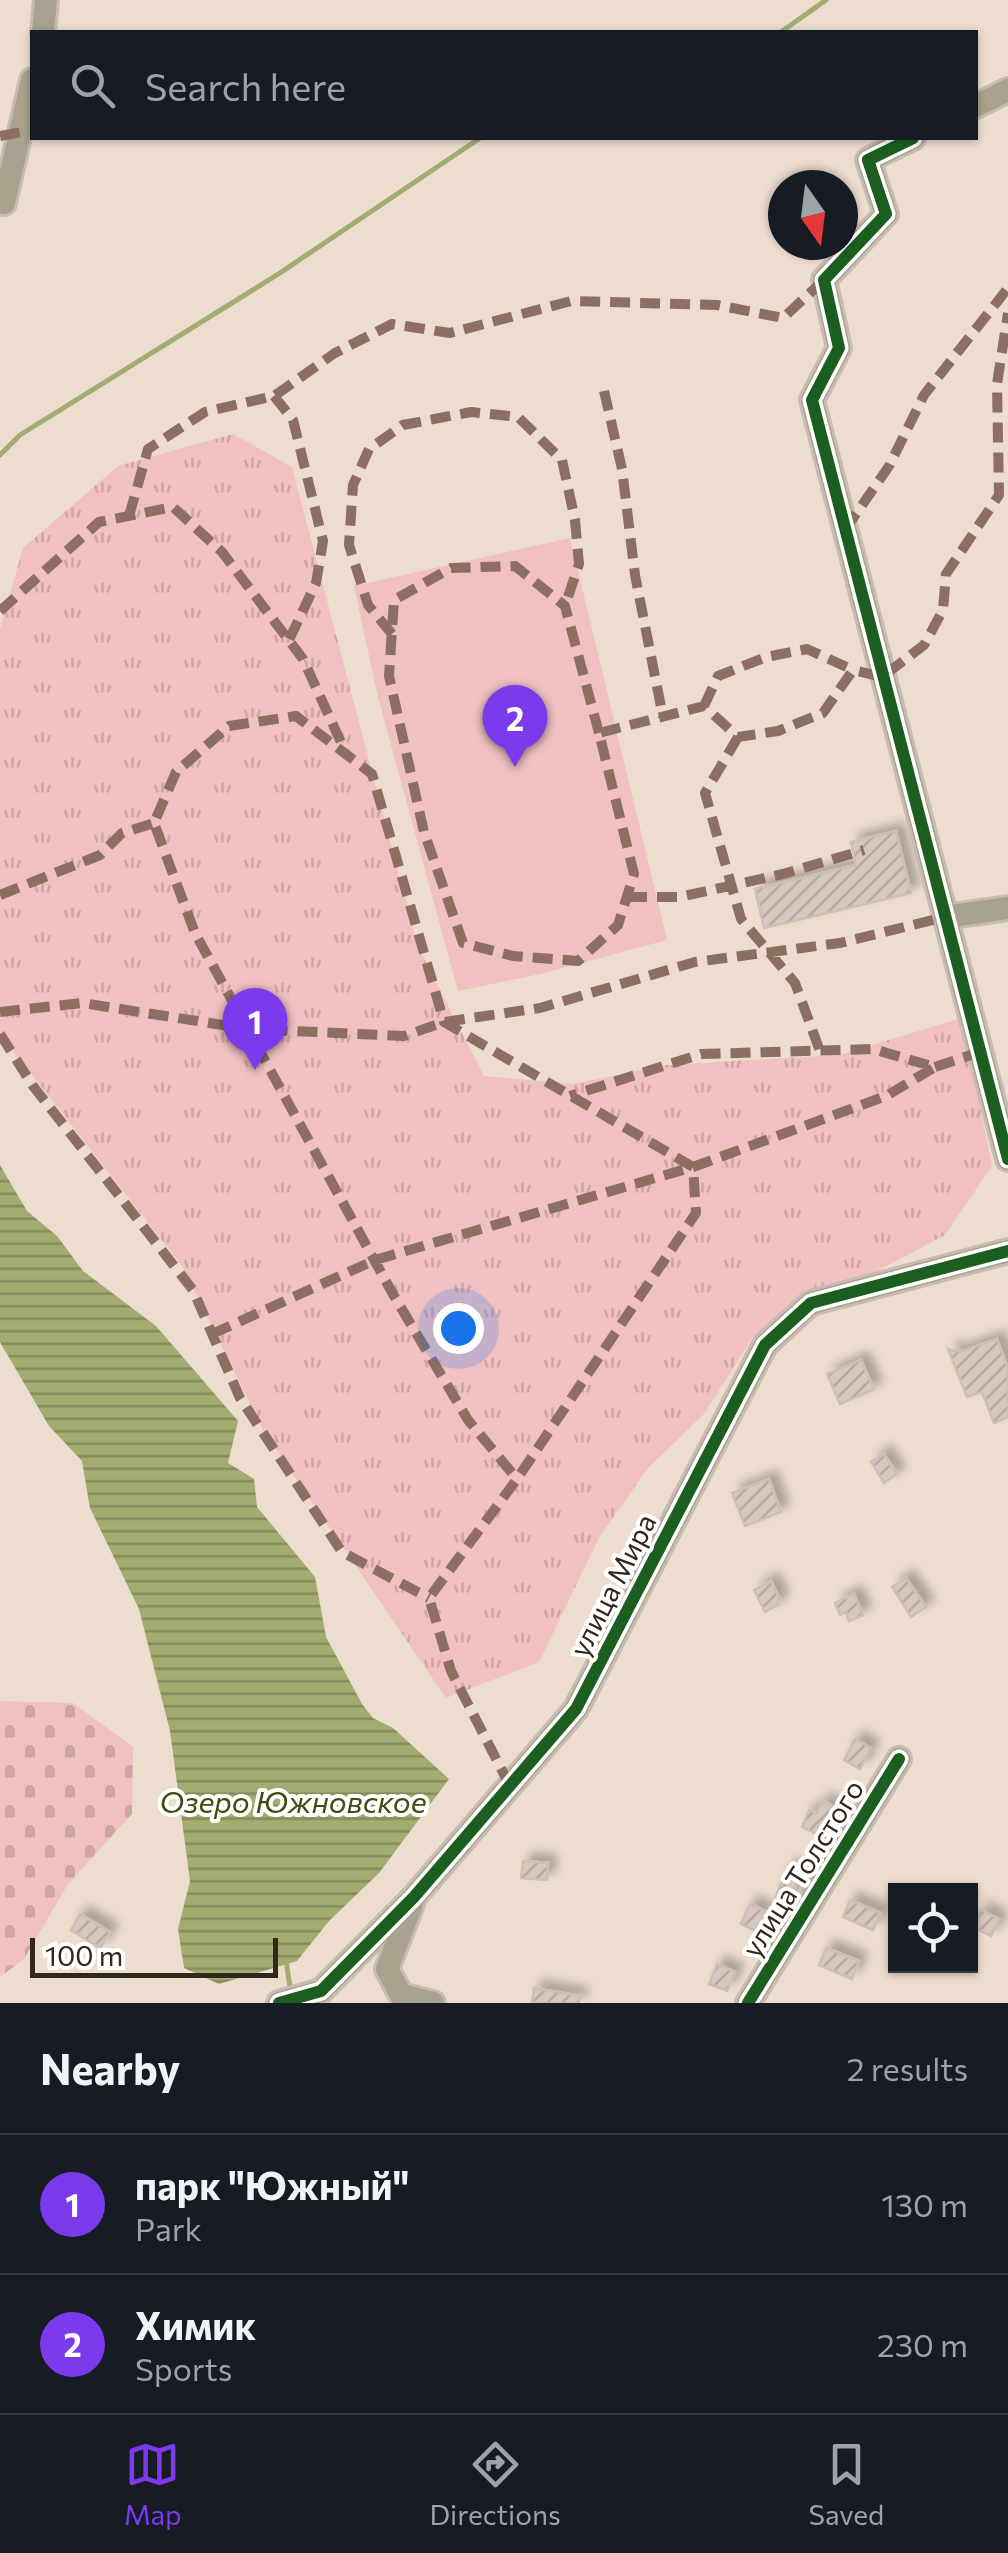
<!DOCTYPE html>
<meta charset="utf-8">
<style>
:root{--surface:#171b24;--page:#20242c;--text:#f1f3f6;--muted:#9ea1a6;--line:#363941;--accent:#7c3aed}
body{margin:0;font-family:Commissioner,sans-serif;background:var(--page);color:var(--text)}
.controls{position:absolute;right:30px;bottom:30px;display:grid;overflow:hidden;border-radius:0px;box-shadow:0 2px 8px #0004}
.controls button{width:90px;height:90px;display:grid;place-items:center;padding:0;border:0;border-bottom:2px solid var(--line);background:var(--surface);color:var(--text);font:50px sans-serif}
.compass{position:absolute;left:768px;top:170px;width:90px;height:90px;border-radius:50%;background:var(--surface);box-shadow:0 2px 8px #0004;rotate:166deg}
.scale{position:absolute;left:30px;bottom:25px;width:248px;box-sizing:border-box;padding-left:10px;border:5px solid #32271d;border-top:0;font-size:28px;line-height:35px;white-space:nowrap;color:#32271d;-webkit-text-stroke:8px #fff;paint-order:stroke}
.you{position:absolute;left:458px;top:1328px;width:35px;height:35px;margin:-25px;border:8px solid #fff;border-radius:50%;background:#1a73e8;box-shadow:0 0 0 15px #1a73e833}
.badge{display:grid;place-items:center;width:65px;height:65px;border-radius:50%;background:var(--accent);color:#fff;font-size:32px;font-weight:700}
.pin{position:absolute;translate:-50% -82px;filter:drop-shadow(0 2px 5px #0008)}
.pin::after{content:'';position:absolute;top:52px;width:35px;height:30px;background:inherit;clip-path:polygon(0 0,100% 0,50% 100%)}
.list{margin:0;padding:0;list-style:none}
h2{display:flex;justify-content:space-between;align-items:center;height:130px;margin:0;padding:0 40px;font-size:42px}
h2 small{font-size:32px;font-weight:400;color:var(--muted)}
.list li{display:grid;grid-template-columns:65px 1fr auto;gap:30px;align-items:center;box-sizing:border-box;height:140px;padding:0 40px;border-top:2px solid var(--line)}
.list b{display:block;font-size:38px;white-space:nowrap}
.list p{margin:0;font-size:32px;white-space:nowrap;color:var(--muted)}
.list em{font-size:32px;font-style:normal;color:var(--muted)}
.icon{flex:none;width:55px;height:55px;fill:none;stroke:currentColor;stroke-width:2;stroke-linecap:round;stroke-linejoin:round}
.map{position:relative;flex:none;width:1008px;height:2003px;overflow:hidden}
.search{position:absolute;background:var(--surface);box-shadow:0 2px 8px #0004;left:30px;right:30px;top:30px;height:110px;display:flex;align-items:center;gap:25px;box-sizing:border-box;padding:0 35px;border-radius:0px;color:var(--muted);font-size:38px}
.sheet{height:410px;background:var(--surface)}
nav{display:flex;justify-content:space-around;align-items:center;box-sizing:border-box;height:140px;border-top:2px solid var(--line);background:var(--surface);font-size:28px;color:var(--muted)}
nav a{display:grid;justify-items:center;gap:5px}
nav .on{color:var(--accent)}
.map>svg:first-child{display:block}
.cemetery{fill:url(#cemetery-stones)}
.park{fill:url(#park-tufts)}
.pitch{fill:#f0c0c2}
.water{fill:url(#water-rules)}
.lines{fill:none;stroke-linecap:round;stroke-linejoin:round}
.stream{stroke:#a2ab70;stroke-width:5}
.building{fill:url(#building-hatch);stroke:#cdbfb7;stroke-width:2.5;filter:url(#shadow)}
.minor-casing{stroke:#c8bcb1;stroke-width:28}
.minor{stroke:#a9a28f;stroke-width:22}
.quiet{stroke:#8d6e63;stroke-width:10;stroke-dasharray:20 10;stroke-linecap:butt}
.cycleway-casing{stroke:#fff;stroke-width:19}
.cycleway{stroke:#1b5e20;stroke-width:12}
.labels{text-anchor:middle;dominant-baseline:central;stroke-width:8;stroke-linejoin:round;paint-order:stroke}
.street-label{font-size:28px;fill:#32271d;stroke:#fff}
.water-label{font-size:30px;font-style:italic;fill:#414c13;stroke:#fff}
</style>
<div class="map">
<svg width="1008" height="2003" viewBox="0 0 1008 2003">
<defs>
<pattern id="cemetery-stones" width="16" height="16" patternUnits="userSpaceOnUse" patternTransform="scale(2.5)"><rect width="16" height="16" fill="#f0c0c2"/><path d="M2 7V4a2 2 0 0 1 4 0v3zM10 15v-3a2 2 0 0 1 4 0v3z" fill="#cea5a6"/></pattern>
<pattern id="park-tufts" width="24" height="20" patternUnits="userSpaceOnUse" patternTransform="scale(2.5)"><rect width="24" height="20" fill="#f0c0c2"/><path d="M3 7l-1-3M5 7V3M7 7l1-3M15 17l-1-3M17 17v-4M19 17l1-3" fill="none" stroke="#cea5a6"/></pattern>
<pattern id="water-rules" width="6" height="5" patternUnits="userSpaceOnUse" patternTransform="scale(2.5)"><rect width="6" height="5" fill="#a2ab70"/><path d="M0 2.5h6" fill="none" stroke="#858b5b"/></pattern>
<pattern id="building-hatch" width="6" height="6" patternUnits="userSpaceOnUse" patternTransform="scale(2.5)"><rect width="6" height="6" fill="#d6c7bf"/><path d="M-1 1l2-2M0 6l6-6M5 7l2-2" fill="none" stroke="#b8aba4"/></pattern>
<filter id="shadow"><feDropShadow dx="8" dy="-8" stdDeviation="5" flood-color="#0004"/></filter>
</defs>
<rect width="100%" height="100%" fill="#ecddcf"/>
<path class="cemetery" d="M0 1701 73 1703 133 1747 132 1814 68 1884 24 1959 0 1977Z"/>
<path class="park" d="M233 434 292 467 418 947 484 1076 574 1084 665 1065 839 1055 962 1018 992 1166 945 1235 753 1337 704 1414 647 1469 599 1538 539 1662 446 1698 264 1432 182 1266 0 1034V629L23 548 118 466Z"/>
<path class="pitch" d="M570 538 667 940 540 974 458 991 378 697 354 586Z"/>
<path class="water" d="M0 1165 27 1211 57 1236 83 1271 156 1326 238 1421 228 1463 254 1479 257 1507 315 1577 326 1637 362 1704 373 1718 393 1728 449 1779 379 1873 329 1921 297 1961 219 1984 184 1968 178 1929 190 1881 170 1731 139 1609 90 1508 82 1461 49 1426 0 1342Z"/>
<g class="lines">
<path class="stream" d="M781 32 826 0
M0 455 20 435 280 273 480 138
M286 1960 291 1994"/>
</g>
<path class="building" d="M896 831 911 893 764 928 755 889 856 865 851 842Z
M997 1339 1008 1368V1417L994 1423 982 1392 967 1397 948 1349 960 1352Z
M861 1360 874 1389 840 1404 827 1374Z
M884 1454 897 1474 884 1483 871 1462Z
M769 1479 781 1512 745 1526 732 1493Z
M906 1578 926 1607 911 1617 892 1587Z
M771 1581 780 1599 777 1601 779 1604 765 1612 754 1590Z
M854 1594 863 1615 849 1621 846 1612 840 1615 835 1603Z
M855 1739 871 1748 860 1769 844 1760Z
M822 1801 838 1808 825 1838 802 1827 809 1810 817 1813Z
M523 1861 548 1863 547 1880 521 1878Z
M788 1867 801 1872 788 1904 775 1898Z
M850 1900 881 1913 873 1930 843 1917Z
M750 1904 766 1911 756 1931 741 1924Z
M981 1910 999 1919 991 1936 972 1927Z
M80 1914 110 1932 100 1948 71 1930Z
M826 1948 859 1961 852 1979 819 1965Z
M717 1964 735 1972 727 1991 709 1984Z
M534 1988 580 1996 579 2003H532Z"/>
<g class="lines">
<defs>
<path id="minor" d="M43 32 46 0
M976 106 1008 90
M913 138 868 160 886 214 824 280 839 348 812 400 1008 1159
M4 203 32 80
M945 917 1008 908
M412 1904 387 1969 401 1995 433 2003
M279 2003 321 1991 414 1897 576 1709 765 1345 811 1303 1008 1251
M748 2003 899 1759"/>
</defs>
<use href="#minor" class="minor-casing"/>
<use href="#minor" class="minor"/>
<path class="quiet" d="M0 136 22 132
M604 391 622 469 635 575 663 717
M274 396 293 420 323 541 316 583 289 640
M129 516 148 449 205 412 274 396 335 353 392 324 450 333 571 301 717 305 783 318 824 280
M845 530 889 466 924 395 1008 288
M0 611 99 522 173 507 222 552 303 659 345 751
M392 634 368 605 349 545 353 485 369 449 403 425 471 412 518 417 562 460 575 520 579 564 565 606
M704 706 718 676 766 657 807 649 853 670
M599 733 565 606 515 566 451 568 394 600 389 676 424 832 463 943 513 956 578 961 618 925 634 874 599 733 704 706 738 737 778 731 823 713 853 670 882 677 924 645 943 610 946 574 999 495 997 384 1008 313
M738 737 705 793 741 919 795 983 820 1051
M0 895 100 855 122 833 154 823
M627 897H680L783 874 864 850
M0 1012 82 1003 248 1029 404 1036 444 1022 540 1008 695 962 840 943 945 917
M0 1034 33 1086 193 1290 240 1398 342 1552 429 1598
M935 1067 980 1052
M212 1334 375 1260 693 1167 886 1096 935 1067 873 1049 701 1054 570 1096
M510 1786 451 1671 429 1598 517 1479 696 1213 693 1167 444 1022 372 774 296 716 229 726 176 772 154 823 195 933 394 1296 468 1420 517 1479"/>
<defs>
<path id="cycleway" d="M913 138 868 160 886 214 824 280 839 348 812 400 1008 1159
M279 2003 321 1991 414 1897 576 1709 765 1345 811 1303 1008 1251
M748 2003 899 1759"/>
</defs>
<use href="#cycleway" class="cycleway-casing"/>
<use href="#cycleway" class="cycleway"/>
</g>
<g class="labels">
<g class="street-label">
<text transform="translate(612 1585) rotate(-63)">улица Мира</text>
<text transform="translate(802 1868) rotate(-58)">улица Толстого</text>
</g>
<g class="water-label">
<text x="293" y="1800">Озеро Южновское</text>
</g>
</g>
</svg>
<div class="controls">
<button><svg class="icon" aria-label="locate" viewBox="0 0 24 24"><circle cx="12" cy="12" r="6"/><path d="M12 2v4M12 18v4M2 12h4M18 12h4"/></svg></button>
</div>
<svg class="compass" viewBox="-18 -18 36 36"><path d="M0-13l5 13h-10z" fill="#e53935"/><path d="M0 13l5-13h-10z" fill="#9ea1a6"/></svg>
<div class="scale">100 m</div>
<div class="you"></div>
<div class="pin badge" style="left:255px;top:1070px">1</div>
<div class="pin badge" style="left:515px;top:767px">2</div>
<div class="search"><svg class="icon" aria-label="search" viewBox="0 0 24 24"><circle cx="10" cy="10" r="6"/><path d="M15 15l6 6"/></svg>Search here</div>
</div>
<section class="sheet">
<h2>Nearby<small>2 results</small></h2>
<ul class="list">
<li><span class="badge">1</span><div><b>парк &quot;Южный&quot;</b><p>Park</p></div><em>130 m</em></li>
<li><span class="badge">2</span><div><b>Химик</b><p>Sports</p></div><em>230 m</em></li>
</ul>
</section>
<nav>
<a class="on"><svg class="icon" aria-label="map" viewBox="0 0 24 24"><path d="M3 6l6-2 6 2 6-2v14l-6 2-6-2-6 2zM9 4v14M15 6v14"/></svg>Map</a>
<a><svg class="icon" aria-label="directions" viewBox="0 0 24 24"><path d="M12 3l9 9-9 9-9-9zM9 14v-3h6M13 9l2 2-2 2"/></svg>Directions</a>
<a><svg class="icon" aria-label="saved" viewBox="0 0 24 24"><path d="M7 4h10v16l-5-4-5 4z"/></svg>Saved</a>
</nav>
